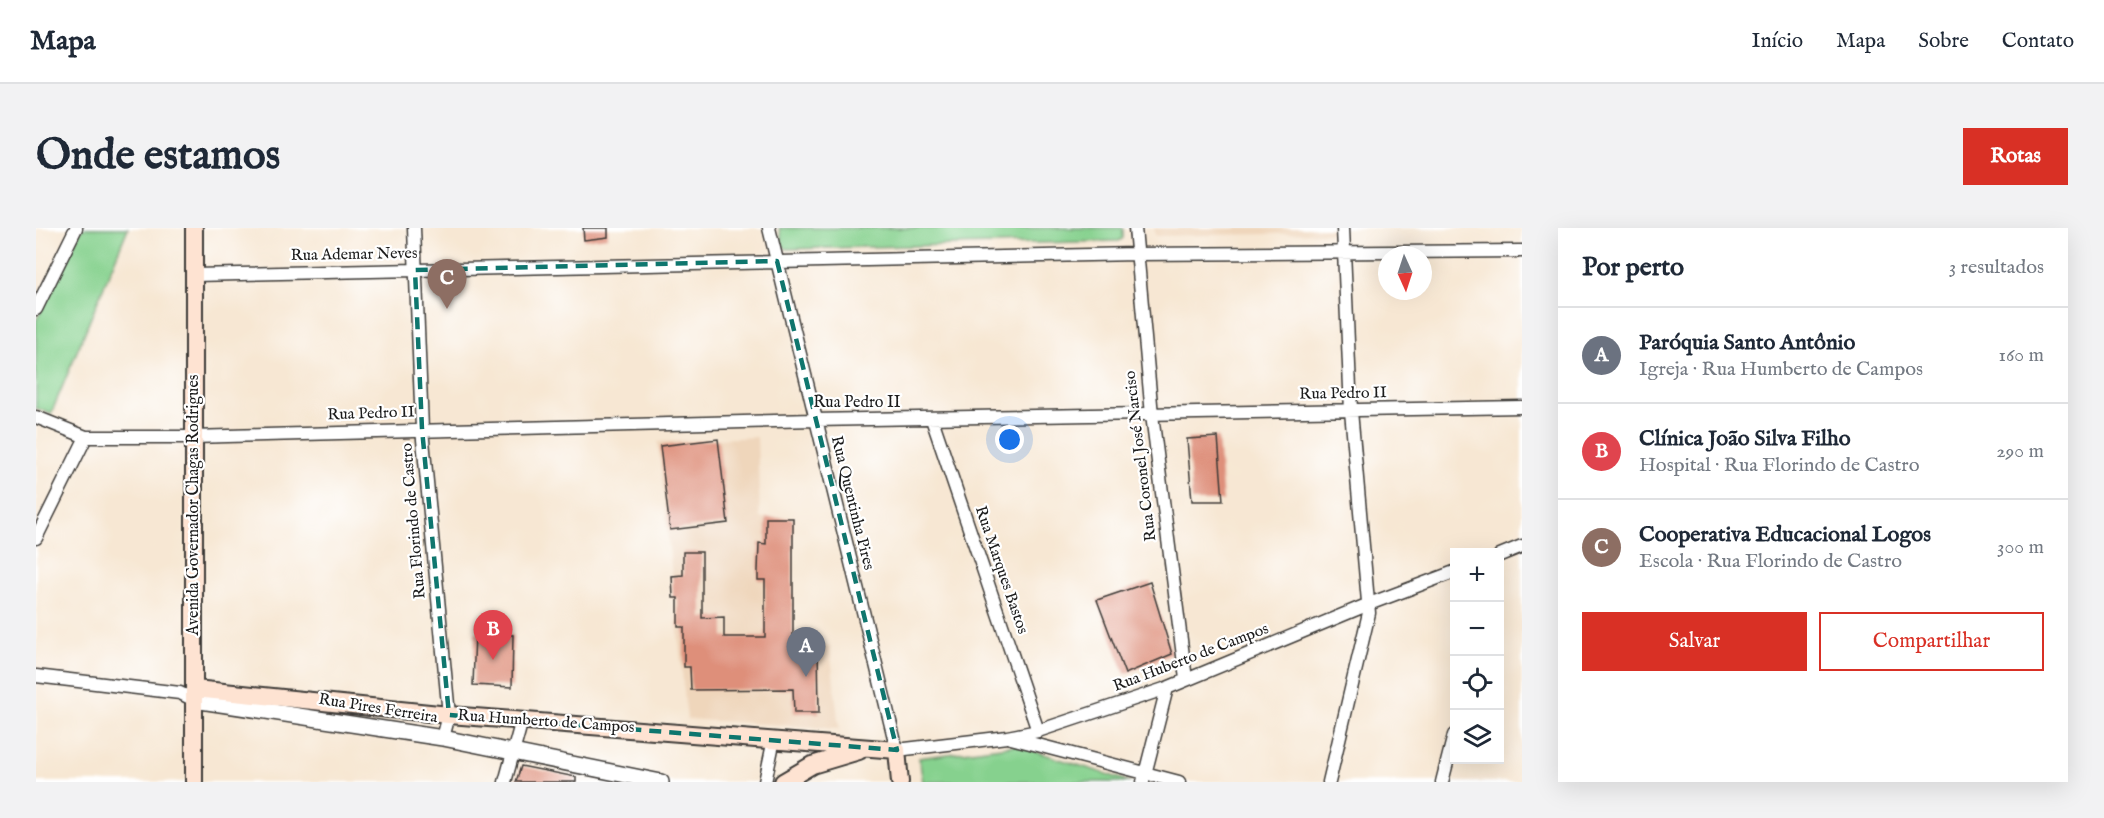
<!DOCTYPE html>
<html lang="pt">
<meta charset="utf-8">
<style>
:root{--surface:#fff;--page:#f2f2f3;--text:#1f2937;--muted:#747a83;--line:#e0e1e3;--accent:#d93025}
body{margin:0;font-family:"IM FELL English",serif;background:var(--page);color:var(--text)}
.controls{position:absolute;right:18px;bottom:18px;display:grid;overflow:hidden;border-radius:0px;box-shadow:0 6px 24px #0002}
.controls button{width:54px;height:54px;display:grid;place-items:center;padding:0;border:0;border-bottom:2px solid var(--line);background:var(--surface);color:var(--text);font:30px sans-serif}
.compass{position:absolute;left:1342px;top:18px;width:54px;height:54px;border-radius:50%;background:var(--surface);box-shadow:0 6px 24px #0002;rotate:177deg}
.you{position:absolute;left:974px;top:212px;width:21px;height:21px;margin:-15px;border:4px solid #fff;border-radius:50%;background:#1a73e8;box-shadow:0 0 0 9px #1a73e833}
.badge{display:grid;place-items:center;width:39px;height:39px;border-radius:50%;background:var(--accent);color:#fff;font-size:20px;font-weight:700}
.pin{position:absolute;translate:-50% -50px;filter:drop-shadow(0 2px 3px #0008)}
.pin::after{content:'';position:absolute;top:32px;width:21px;height:18px;background:inherit;clip-path:polygon(0 0,100% 0,50% 100%)}
.list{margin:0;padding:0;list-style:none}
h2{display:flex;justify-content:space-between;align-items:center;height:78px;margin:0;padding:0 24px;font-size:26px}
h2 small{font-size:20px;font-weight:400;color:var(--muted)}
.list li{display:grid;grid-template-columns:39px 1fr auto;gap:18px;align-items:center;box-sizing:border-box;height:96px;padding:0 24px;border-top:2px solid var(--line)}
.list b{display:block;font-size:22px;white-space:nowrap}
.list p{margin:0;font-size:20px;white-space:nowrap;color:var(--muted)}
.list em{font-size:20px;font-style:normal;color:var(--muted)}
.actions{display:flex;gap:12px;padding:18px 24px}
.actions a{flex:1;padding:14px 0;border:2px solid var(--accent);border-radius:0px;text-align:center;font-size:21px;color:var(--accent)}
.actions .main{background:var(--accent);color:#fff}
.icon{flex:none;width:33px;height:33px;fill:none;stroke:currentColor;stroke-width:2;stroke-linecap:round;stroke-linejoin:round}
.map{position:relative;flex:none;width:1486px;height:554px;overflow:hidden;border-radius:0px}
header{display:flex;align-items:center;gap:36px;box-sizing:border-box;height:84px;padding:0 30px;background:var(--surface);border-bottom:2px solid var(--line)}
header strong{font-size:28px}
nav{display:flex;gap:33px;margin-inline-start:auto;font-size:21px}
.intro{display:flex;align-items:center;justify-content:space-between;box-sizing:border-box;height:144px;padding:0 36px}
h1{margin:0;font-size:42px}
.button{padding:15px 27px;border-radius:0px;background:var(--accent);color:#fff;font-size:21px;font-weight:700}
main{display:flex;gap:36px;padding:0 36px}
aside{flex:1;background:var(--surface);border-radius:0px;box-shadow:0 6px 24px #0002}
.map>svg:first-child{display:block}
.built{fill:#efd6bb}
.green{fill:#86d18e;stroke:#517655;stroke-width:1.5}
.building{fill:#de8f7a}
.lines{fill:none;stroke-linecap:round;stroke-linejoin:round}
.minor-casing{stroke:#3d3a37;stroke-width:15}
.tertiary-casing{stroke:#3d3a37;stroke-width:18}
.secondary-casing{stroke:#3d3a37;stroke-width:20}
.minor{stroke:#fff;stroke-width:12}
.tertiary{stroke:#fff;stroke-width:15}
.secondary{stroke:#fee3d2;stroke-width:16}
.marked{fill:none;stroke:#0f766e;stroke-width:4.5;stroke-dasharray:12 8;stroke-linejoin:round}
.labels{text-anchor:middle;dominant-baseline:central;stroke-width:4.5;stroke-linejoin:round;paint-order:stroke}
.street-label{font-size:16px;fill:#1c1c1c;stroke:#fff}
</style>
<header>
<strong>Mapa</strong>
<nav><a>Início</a><a>Mapa</a><a>Sobre</a><a>Contato</a></nav>
</header>
<div class="intro"><h1>Onde estamos</h1><a class="button">Rotas</a></div>
<main>
<div class="map">
<svg width="1486" height="554" viewBox="0 0 1486 554">
<rect width="100%" height="100%" fill="#fff"/>
<filter id="ink" filterUnits="userSpaceOnUse"><feTurbulence type="fractalNoise" baseFrequency=".0167" numOctaves="2"/><feDisplacementMap in="SourceGraphic" scale="12" xChannelSelector="R" yChannelSelector="G"/><feConvolveMatrix kernelMatrix="1 2 1 2 8 2 1 2 1" color-interpolation-filters="sRGB"/></filter>
<filter id="wash" filterUnits="userSpaceOnUse"><feTurbulence type="fractalNoise" baseFrequency=".008" numOctaves="4" result="noise"/><feDisplacementMap in="SourceGraphic" scale="24" xChannelSelector="R" yChannelSelector="G"/><feGaussianBlur stdDeviation="1.35" result="paint"/><feColorMatrix in="noise" values="0 0 0 0 0 0 0 0 0 0 0 0 0 0 0 0 0 1.4 0 .05"/><feComposite in="paint" operator="in"/></filter>
<g filter="url(#wash)">
<rect width="100%" height="100%" fill="#f7e7d3"/>
<path class="built" d="M1118 0H1296V5L1119 8Z
M721 209 724 290H757V418H794L803 501 651 491 622 214Z"/>
<path class="green" d="M46 0H92L15 186 0 180V93Z
M743 0H1087V10L1083 13 751 21 747 18Z
M980 517 1095 554H887L883 530Z"/>
<g id="blocks">
<path class="building" d="M547 0H572V9L548 12Z
M1182 209 1187 273H1156L1151 211Z
M682 211 692 295 634 302 624 218Z
M730 290H757V419L782 418 783 485H758L757 461 655 462 654 439H648V399H642V370H637L636 348 647 347V324H666V390L688 389V409H729V352H722V343L723 315 730 316Z
M1114 354 1136 426 1089 446 1061 372Z
M439 405 477 407 476 459 437 457Z
M485 538 540 549V554H480Z"/>
</g>
</g>
<g filter="url(#ink)">
<use href="#blocks" fill-opacity="0" stroke="#3d3a37" stroke-width="1.5"/>
<g class="lines">
<defs>
<path id="minor" d="M378 0 386 201 413 487 407 510
M733 0 861 522 971 509 1002 503 1131 460 1333 376 1418 344
M1099 0 1116 187 1150 451
M158 47 1100 26 1486 23
M0 81 40 0
M0 189 50 209H157L778 192 1486 179
M896 191 1002 503
M0 310 50 209
M1464 327 1486 318
M0 448 144 465 158 472
M975 510 1143 554
M469 554 486 492
M729 554 738 511
M1107 554 1131 460
M1293 554 1333 385 1315 183 1307 0
M1406 554 1418 507"/>
<path id="tertiary" d="M158 472 407 510 625 554"/>
<path id="secondary" d="M159 461 413 487 861 522 864 554
M158 554V0
M747 554 776 537 823 523"/>
</defs>
<use href="#minor" class="minor-casing"/>
<use href="#tertiary" class="tertiary-casing"/>
<use href="#secondary" class="secondary-casing"/>
<use href="#minor" class="minor"/>
<use href="#tertiary" class="tertiary"/>
<use href="#secondary" class="secondary"/>
</g>
</g>
<path class="marked" d="M741 33 861 522 413 487 386 201 379 42Z"/>
<g class="labels">
<g class="street-label">
<text transform="translate(318 27) rotate(-1)">Rua Ademar Neves</text>
<text transform="translate(1307 166) rotate(-1)">Rua Pedro II</text>
<text x="821" y="175">Rua Pedro II</text>
<text transform="translate(335 186) rotate(-2)">Rua Pedro II</text>
<text transform="translate(1105 228) rotate(-97)">Rua Coronel José Narciso</text>
<text transform="translate(816 275) rotate(76)">Rua Quentinha Pires</text>
<text transform="translate(158 277) rotate(-90)">Avenida Governador Chagas Rodrigues</text>
<text transform="translate(378 293) rotate(-95)">Rua Florindo de Castro</text>
<text transform="translate(965 342) rotate(71)">Rua Marques Bastos</text>
<text transform="translate(1155 430) rotate(-21)">Rua Huberto de Campos</text>
<text transform="translate(342 481) rotate(9)">Rua Pires Ferreira</text>
<text transform="translate(510 494) rotate(4)">Rua Humberto de Campos</text>
</g>
</g>
</svg>
<div class="controls">
<button>+</button>
<button>−</button>
<button><svg class="icon" aria-label="locate" viewBox="0 0 24 24"><circle cx="12" cy="12" r="6"/><path d="M12 2v4M12 18v4M2 12h4M18 12h4"/></svg></button>
<button><svg class="icon" aria-label="layers" viewBox="0 0 24 24"><path d="M12 4l9 5-9 5-9-5zM3 14l9 5 9-5"/></svg></button>
</div>
<svg class="compass" viewBox="-18 -18 36 36"><path d="M0-13l5 13h-10z" fill="#e53935"/><path d="M0 13l5-13h-10z" fill="#747a83"/></svg>
<div class="you"></div>
<div class="pin badge" style="left:770px;top:449px;background:#6b7280">A</div>
<div class="pin badge" style="left:457px;top:432px;background:#e0444e">B</div>
<div class="pin badge" style="left:411px;top:81px;background:#8d6e63">C</div>
</div>
<aside>
<h2>Por perto<small>3 resultados</small></h2>
<ul class="list">
<li><span class="badge" style="background:#6b7280">A</span><div><b>Paróquia Santo Antônio</b><p>Igreja · Rua Humberto de Campos</p></div><em>160 m</em></li>
<li><span class="badge" style="background:#e0444e">B</span><div><b>Clínica João Silva Filho</b><p>Hospital · Rua Florindo de Castro</p></div><em>290 m</em></li>
<li><span class="badge" style="background:#8d6e63">C</span><div><b>Cooperativa Educacional Logos</b><p>Escola · Rua Florindo de Castro</p></div><em>300 m</em></li>
</ul>
<div class="actions"><a class="main">Salvar</a><a>Compartilhar</a></div>
</aside>
</main>
